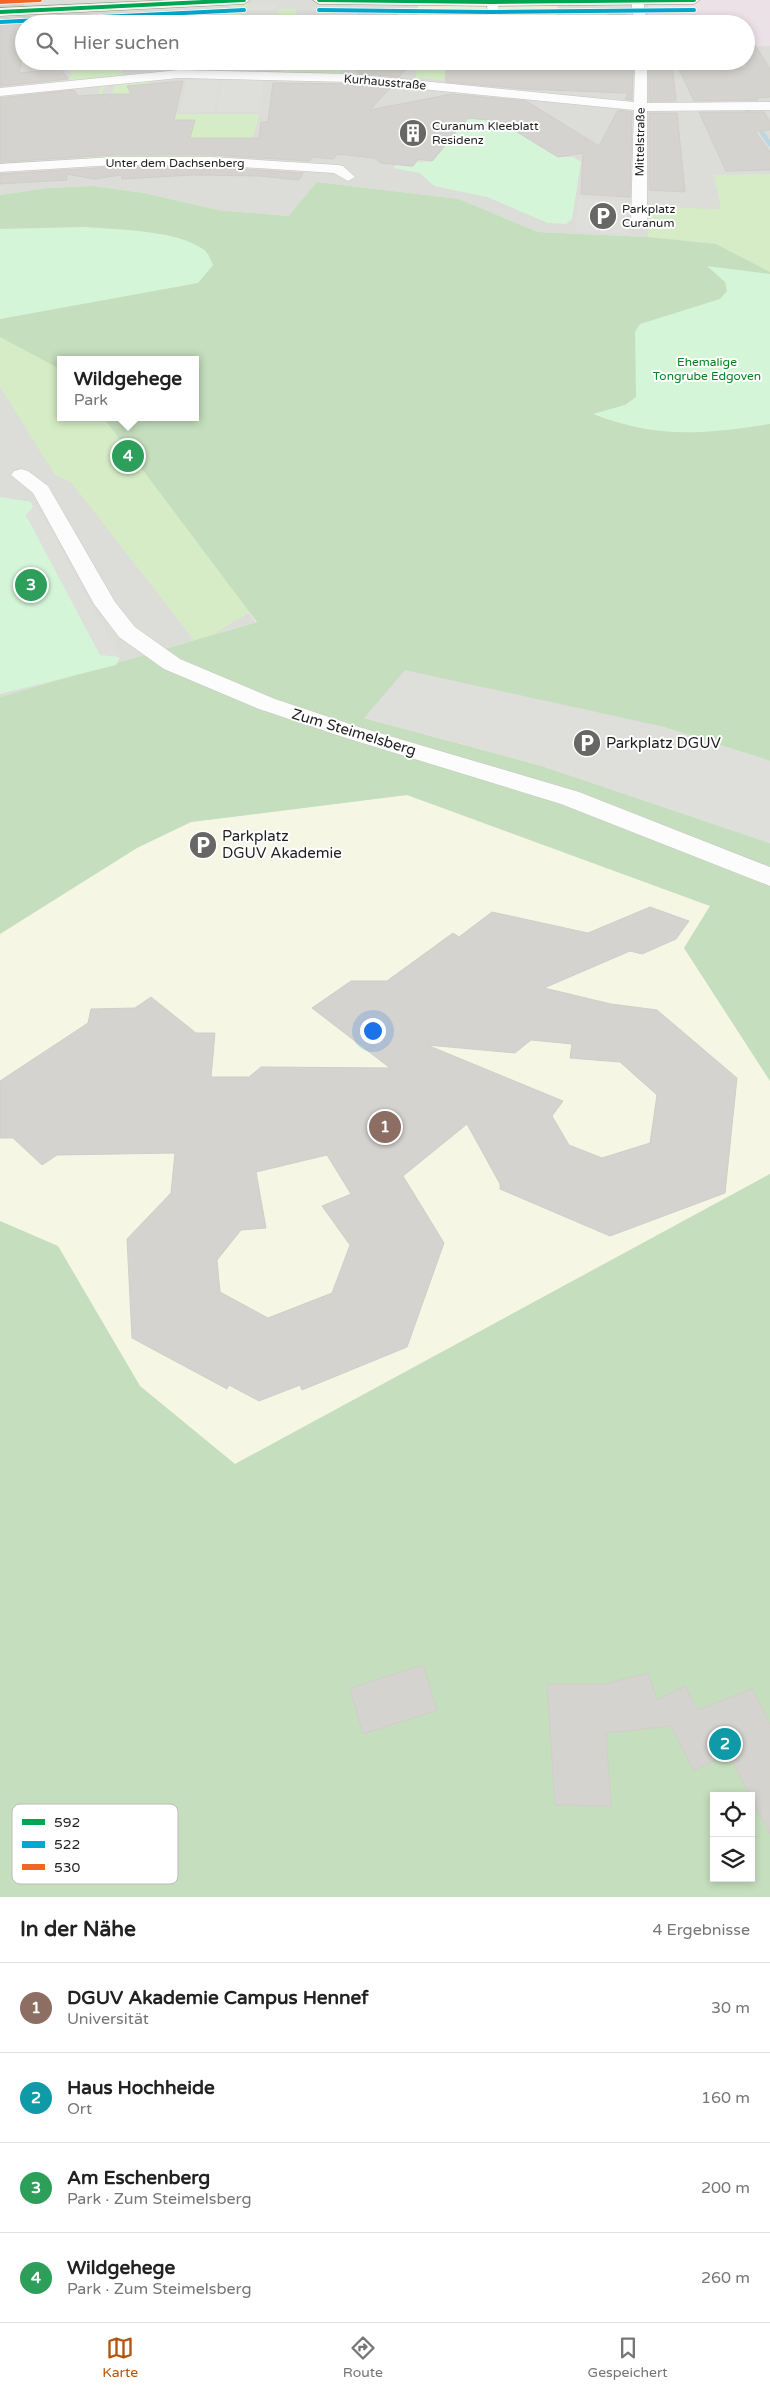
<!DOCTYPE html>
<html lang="de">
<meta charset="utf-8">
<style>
:root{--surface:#fff;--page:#f2f2f2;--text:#222;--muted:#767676;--line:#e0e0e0;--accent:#b45309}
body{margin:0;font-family:"Varela Round",sans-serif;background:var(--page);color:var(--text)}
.controls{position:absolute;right:15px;bottom:15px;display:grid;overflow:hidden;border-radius:0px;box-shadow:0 2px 8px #0003}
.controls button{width:45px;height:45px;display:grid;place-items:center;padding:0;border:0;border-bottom:1px solid var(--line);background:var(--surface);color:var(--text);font:25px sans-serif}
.you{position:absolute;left:372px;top:1030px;width:18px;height:18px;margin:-12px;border:4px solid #fff;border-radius:50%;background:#1a73e8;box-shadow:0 0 0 8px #1a73e833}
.badge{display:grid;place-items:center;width:32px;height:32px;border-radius:50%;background:var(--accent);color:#fff;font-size:16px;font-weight:700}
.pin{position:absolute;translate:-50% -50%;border:2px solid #fff;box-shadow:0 1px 5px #0006}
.popup{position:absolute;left:57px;top:356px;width:142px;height:65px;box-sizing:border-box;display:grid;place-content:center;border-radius:0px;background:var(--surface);filter:drop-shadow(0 1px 4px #0005);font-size:16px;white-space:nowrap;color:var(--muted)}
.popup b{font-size:19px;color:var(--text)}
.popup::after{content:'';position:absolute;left:50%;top:100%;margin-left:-10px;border:10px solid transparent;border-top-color:var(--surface)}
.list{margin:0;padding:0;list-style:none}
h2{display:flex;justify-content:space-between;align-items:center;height:65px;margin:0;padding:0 20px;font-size:21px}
h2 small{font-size:16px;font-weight:400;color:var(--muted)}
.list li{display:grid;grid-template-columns:32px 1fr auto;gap:15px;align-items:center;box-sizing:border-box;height:90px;padding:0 20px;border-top:1px solid var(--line)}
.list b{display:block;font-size:19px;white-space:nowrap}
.list p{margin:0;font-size:16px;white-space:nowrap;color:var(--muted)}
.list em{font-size:16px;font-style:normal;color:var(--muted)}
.icon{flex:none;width:28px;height:28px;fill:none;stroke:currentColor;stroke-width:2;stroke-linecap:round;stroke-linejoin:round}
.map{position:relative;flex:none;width:770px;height:1897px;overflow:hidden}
.search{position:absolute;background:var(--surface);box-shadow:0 2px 8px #0003;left:15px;right:15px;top:15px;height:55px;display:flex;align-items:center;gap:12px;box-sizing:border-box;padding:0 18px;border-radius:28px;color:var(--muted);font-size:19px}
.sheet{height:425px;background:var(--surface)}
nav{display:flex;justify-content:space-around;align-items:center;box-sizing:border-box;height:70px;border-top:1px solid var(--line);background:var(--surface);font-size:14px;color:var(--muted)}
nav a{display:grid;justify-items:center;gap:2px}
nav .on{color:var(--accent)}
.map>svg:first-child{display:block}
.residential{fill:#dcdcd9}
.industrial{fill:#ebe1e6}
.education{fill:#f5f7e4}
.farmland{fill:#ebeedb}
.grass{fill:#d6ecc6}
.forest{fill:#c5debd;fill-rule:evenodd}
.park{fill:#d5f5d9}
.parking{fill:#dededb}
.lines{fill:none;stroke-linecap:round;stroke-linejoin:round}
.stream{stroke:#bbd7e2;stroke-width:4.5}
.building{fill:#d4d3cf;stroke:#d1cec9;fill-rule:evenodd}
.minor-casing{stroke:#c6c6c4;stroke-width:1}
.secondary-casing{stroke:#94997f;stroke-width:1}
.minor{fill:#fcfcfc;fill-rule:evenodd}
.secondary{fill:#f2f4eb;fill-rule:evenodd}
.bus-1-casing{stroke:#fff;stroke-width:5.5}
.bus-2-casing{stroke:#fff;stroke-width:5.5}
.bus-3-casing{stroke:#fff;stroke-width:5.5}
.bus-1{stroke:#00a651;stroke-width:4}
.bus-2{stroke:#00a9ce;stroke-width:4}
.bus-3{stroke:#f26522;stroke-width:4}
.labels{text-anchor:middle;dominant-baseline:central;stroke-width:4;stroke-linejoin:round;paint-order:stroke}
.far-street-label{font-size:12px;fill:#1f1f1f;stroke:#fff}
.far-poi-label{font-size:12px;fill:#1f1f1f;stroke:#fff;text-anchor:start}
.far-park-label{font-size:12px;fill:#08821e;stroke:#fff}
.street-label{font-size:15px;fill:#1f1f1f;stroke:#fff}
.poi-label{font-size:15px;fill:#1f1f1f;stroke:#fff;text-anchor:start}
.key{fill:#fff;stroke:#bcbcbc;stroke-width:1}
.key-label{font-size:14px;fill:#1f1f1f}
</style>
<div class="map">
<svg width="770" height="1897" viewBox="0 0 770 1897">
<rect width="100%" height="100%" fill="#edede8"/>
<path class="residential" d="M0 0H770V272L716 244 648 237 538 232 459 199 317 182 288 216 218 210 144 193 93 186 47 188 0 195V46L24 45V61H72L70 81 123 76 121 73 125 61H746V24H24L0 39Z
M0 366 61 417H102L256 622 0 697Z"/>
<path class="industrial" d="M648 0H770V46L746 47V24H649Z"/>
<path class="education" d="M407 795 710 906 684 948 770 1081V1174L235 1464 140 1386 58 1246 0 1221V934L137 848 191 822Z"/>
<path class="farmland" d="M418 5 486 6 487 24H418Z
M495 6H558L556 24H498Z"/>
<path class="grass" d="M231 4H247L245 16 211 18 208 24H172L175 16 228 17Z
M278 9H297L293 24H276Z
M72 61H125L121 72 123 76 69 81Z
M283 61H344L341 73 282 72Z
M417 63 447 64V75L444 76V80L416 78Z
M151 80 145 114H259L249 156 75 158 102 83H106L96 110 109 101 116 83Z
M770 174V272L716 244 648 237 650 207 721 209 714 175Z
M0 319 61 360V417H192L257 608 197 644 71 482 55 475 0 387Z"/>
<path class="forest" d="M317 182 459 199 538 232 648 237 716 244 770 272V761L660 726 364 718 542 766 770 843V1081L684 948 710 906 407 795 191 822 137 848 0 934V697L257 622 103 417H196V360H61L60 369 0 337V195L47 188 93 186 144 193 218 210 288 216Z
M770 1174V1897H0V1221L58 1246 140 1386 235 1464ZM714 1796H751V1878H714Z"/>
<path class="park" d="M473 119 516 123 541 147 557 157H573L581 162 572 219 566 224 548 223 487 197 434 186 420 173 393 168 396 165 412 167 417 162 433 161 443 149 434 148 442 124Z
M86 227C119 230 176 230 203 249 208 252 211 260 213 265L198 283 0 319V229Z
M707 266 770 274V424C703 434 658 439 593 414L625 405 636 397 635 332 640 324 720 299 727 291 725 282Z
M0 497 31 502 33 507 26 515 100 654 120 657 116 665 0 694Z"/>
<path class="parking" d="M247 4H278L275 23 208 24 211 18 245 16Z
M143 8 139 24H108V10Z
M223 79H264L259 112H217Z
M187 80H220L214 112H180Z
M579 198 629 201 628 234 575 232Z
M36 504 120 657 100 655 26 515Z
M405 670 660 726 770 761V843L542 766 364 718Z"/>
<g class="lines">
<path class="stream" d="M747 111 770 144"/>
</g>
<path class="building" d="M0 0H24V5L0 6Z
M359 10 397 12 396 24H358Z
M608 13 626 14V24H607Z
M30 16 29 24H24V49L19 73 61 69 68 79 0 86V18Z
M746 31 770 69V97L756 98 758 100 694 101 676 63 708 62 713 69 746 68Z
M357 61H412L399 77 357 73Z
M534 61H625V64H633L632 100 625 99 628 93 524 89 446 82V66L535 67Z
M672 63 676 101H649V64Z
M183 81 174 120H195L190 138H259L261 122H268L273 83 351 84 390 88 370 110 452 94 526 101 599 146 618 110 632 112 630 197 581 194 583 153 558 157 499 121 468 118 432 161 418 159 413 166 381 163 374 158 337 154 333 159 313 157 310 161 211 155H114L0 162V98L74 90 78 96 110 94V98L112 94H131L127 86Z
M699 112H764L770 122V130L755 131 770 152V170L726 171Z
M649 113H677L685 192 649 190Z
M114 167H211L303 173 299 180 260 176 192 175 122 179 121 175 95 179 66 174 67 180 0 184V174Z
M650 907 689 921 676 939 642 954 630 951 544 988 611 1004 657 1010 737 1078 725 1193 610 1236 500 1189V1184L467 1124 403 1176 444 1243 407 1347 302 1390 300 1385 259 1401 229 1385 227 1389 132 1338 127 1239 171 1193 175 1153 57 1155 42 1165 13 1138H0V1081L88 1023 91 1009 135 1008 151 997 196 1033H215L211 1077H249L261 1067 390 1068 312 1008 351 981H387L453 933 459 937 492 912 588 933ZM531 1040 572 1044 570 1058 620 1062 657 1095 650 1143 602 1158 569 1145 552 1116 563 1101 427 1045 515 1053ZM327 1155 351 1194 322 1206 350 1245 332 1293 268 1318 220 1292 217 1260 241 1230 266 1228 256 1172Z
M423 1665 437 1710 363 1734 350 1688Z
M648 1673 657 1700 685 1686 698 1710 752 1689 770 1723V1834L728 1754 694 1771 671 1726 606 1733 611 1806 555 1805 547 1684H604Z"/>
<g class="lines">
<defs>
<path id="minor" d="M487 0H497L498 2 500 24H488Z
M631 0H643L647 24H635Z
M635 61H647V103L770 102V110L647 111V222L639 227 631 222 634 110 351 82 179 78 0 96V88L179 70 351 74 634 102Z
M114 157H211L338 165 343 166 355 177 348 181 334 173 211 165H114L0 172V164Z
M21 469 28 471 48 486 115 602 135 627 180 659 275 699 359 727 579 792 770 867V886L561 804 343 737 259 709 164 669 119 637 94 604 33 493 11 475 14 471Z"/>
<path id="secondary" d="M171 0H250L244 4 0 16V8Z
M313 0H700L694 4 492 6 319 4Z"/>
</defs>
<use href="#minor" class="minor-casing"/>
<use href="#secondary" class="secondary-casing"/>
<use href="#minor" class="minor"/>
<use href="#secondary" class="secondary"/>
<defs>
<path id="bus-1" d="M319 0 492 2 694 0
M0 12 244 0"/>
<path id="bus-2" d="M319 10 492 12 694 10
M0 22 244 10"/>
<path id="bus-3" d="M0 2 40 0"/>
</defs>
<use href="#bus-1" class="bus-1-casing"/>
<use href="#bus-2" class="bus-2-casing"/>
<use href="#bus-3" class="bus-3-casing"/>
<use href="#bus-1" class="bus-1"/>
<use href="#bus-2" class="bus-2"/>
<use href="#bus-3" class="bus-3"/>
</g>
<defs>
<symbol id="building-disc" viewBox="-11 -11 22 22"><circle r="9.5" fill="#676765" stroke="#fff"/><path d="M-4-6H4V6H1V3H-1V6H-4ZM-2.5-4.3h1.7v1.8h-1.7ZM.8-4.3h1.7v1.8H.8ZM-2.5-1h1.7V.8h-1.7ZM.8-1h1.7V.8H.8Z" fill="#fff"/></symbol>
<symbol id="parking-disc" viewBox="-11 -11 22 22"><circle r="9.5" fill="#676765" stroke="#fff"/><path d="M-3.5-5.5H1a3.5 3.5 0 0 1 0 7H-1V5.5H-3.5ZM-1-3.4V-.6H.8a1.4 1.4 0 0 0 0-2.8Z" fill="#fff"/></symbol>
</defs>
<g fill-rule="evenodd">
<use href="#building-disc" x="397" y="117" width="32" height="32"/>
<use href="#parking-disc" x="587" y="200" width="32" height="32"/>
<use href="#parking-disc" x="571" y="727" width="32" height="32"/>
<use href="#parking-disc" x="187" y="829" width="32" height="32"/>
</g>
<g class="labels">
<g class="far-street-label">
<text transform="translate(385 82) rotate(5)">Kurhausstraße</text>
<text transform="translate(640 142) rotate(-89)">Mittelstraße</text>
<text x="175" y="163">Unter dem Dachsenberg</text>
</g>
<g class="far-poi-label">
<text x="432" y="126">Curanum Kleeblatt<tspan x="432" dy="14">Residenz</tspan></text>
<text x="622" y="209">Parkplatz<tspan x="622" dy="14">Curanum</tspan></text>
</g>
<g class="far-park-label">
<text x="707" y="362">Ehemalige<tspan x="707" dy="14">Tongrube Edgoven</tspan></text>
</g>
<g class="street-label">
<text transform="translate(354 732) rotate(17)">Zum Steimelsberg</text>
</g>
<g class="poi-label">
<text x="606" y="743">Parkplatz DGUV</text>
<text x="222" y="836">Parkplatz<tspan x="222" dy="17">DGUV Akademie</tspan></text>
</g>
</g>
<rect x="12" y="1804" width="166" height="80" rx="8" class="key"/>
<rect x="22" y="1819" width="23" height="6" fill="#00a651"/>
<rect x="22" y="1841" width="23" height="7" fill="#00a9ce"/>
<rect x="22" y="1864" width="23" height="6" fill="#f26522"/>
<g class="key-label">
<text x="54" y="1827">592</text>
<text x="54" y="1849">522</text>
<text x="54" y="1872">530</text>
</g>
</svg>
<div class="controls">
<button><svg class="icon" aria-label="locate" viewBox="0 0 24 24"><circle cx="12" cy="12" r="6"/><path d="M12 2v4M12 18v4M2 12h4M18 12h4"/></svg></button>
<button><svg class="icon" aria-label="layers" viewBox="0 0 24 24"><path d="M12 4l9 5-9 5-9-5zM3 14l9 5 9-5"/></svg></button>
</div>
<div class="you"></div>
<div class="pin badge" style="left:385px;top:1127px;background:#8d6e63">1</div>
<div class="pin badge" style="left:725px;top:1744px;background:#0f9aa8">2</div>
<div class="pin badge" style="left:31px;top:585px;background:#2e9e5b">3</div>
<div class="pin badge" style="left:128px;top:456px;background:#2e9e5b">4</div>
<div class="popup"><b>Wildgehege</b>Park</div>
<div class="search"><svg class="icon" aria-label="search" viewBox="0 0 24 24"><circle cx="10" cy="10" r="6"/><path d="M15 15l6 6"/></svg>Hier suchen</div>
</div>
<section class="sheet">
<h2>In der Nähe<small>4 Ergebnisse</small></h2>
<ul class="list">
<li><span class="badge" style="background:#8d6e63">1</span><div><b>DGUV Akademie Campus Hennef</b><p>Universität</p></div><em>30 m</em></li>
<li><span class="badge" style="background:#0f9aa8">2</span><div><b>Haus Hochheide</b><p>Ort</p></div><em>160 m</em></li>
<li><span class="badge" style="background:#2e9e5b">3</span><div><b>Am Eschenberg</b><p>Park · Zum Steimelsberg</p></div><em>200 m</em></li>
<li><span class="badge" style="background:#2e9e5b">4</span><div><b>Wildgehege</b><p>Park · Zum Steimelsberg</p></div><em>260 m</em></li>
</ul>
</section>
<nav>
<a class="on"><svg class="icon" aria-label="map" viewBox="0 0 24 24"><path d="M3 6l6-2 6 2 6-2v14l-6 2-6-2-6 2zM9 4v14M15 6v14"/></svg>Karte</a>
<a><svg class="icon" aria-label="directions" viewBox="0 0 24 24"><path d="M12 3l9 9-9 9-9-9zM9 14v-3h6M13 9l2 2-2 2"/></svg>Route</a>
<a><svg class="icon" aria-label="saved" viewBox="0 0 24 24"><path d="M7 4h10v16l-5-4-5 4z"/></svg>Gespeichert</a>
</nav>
